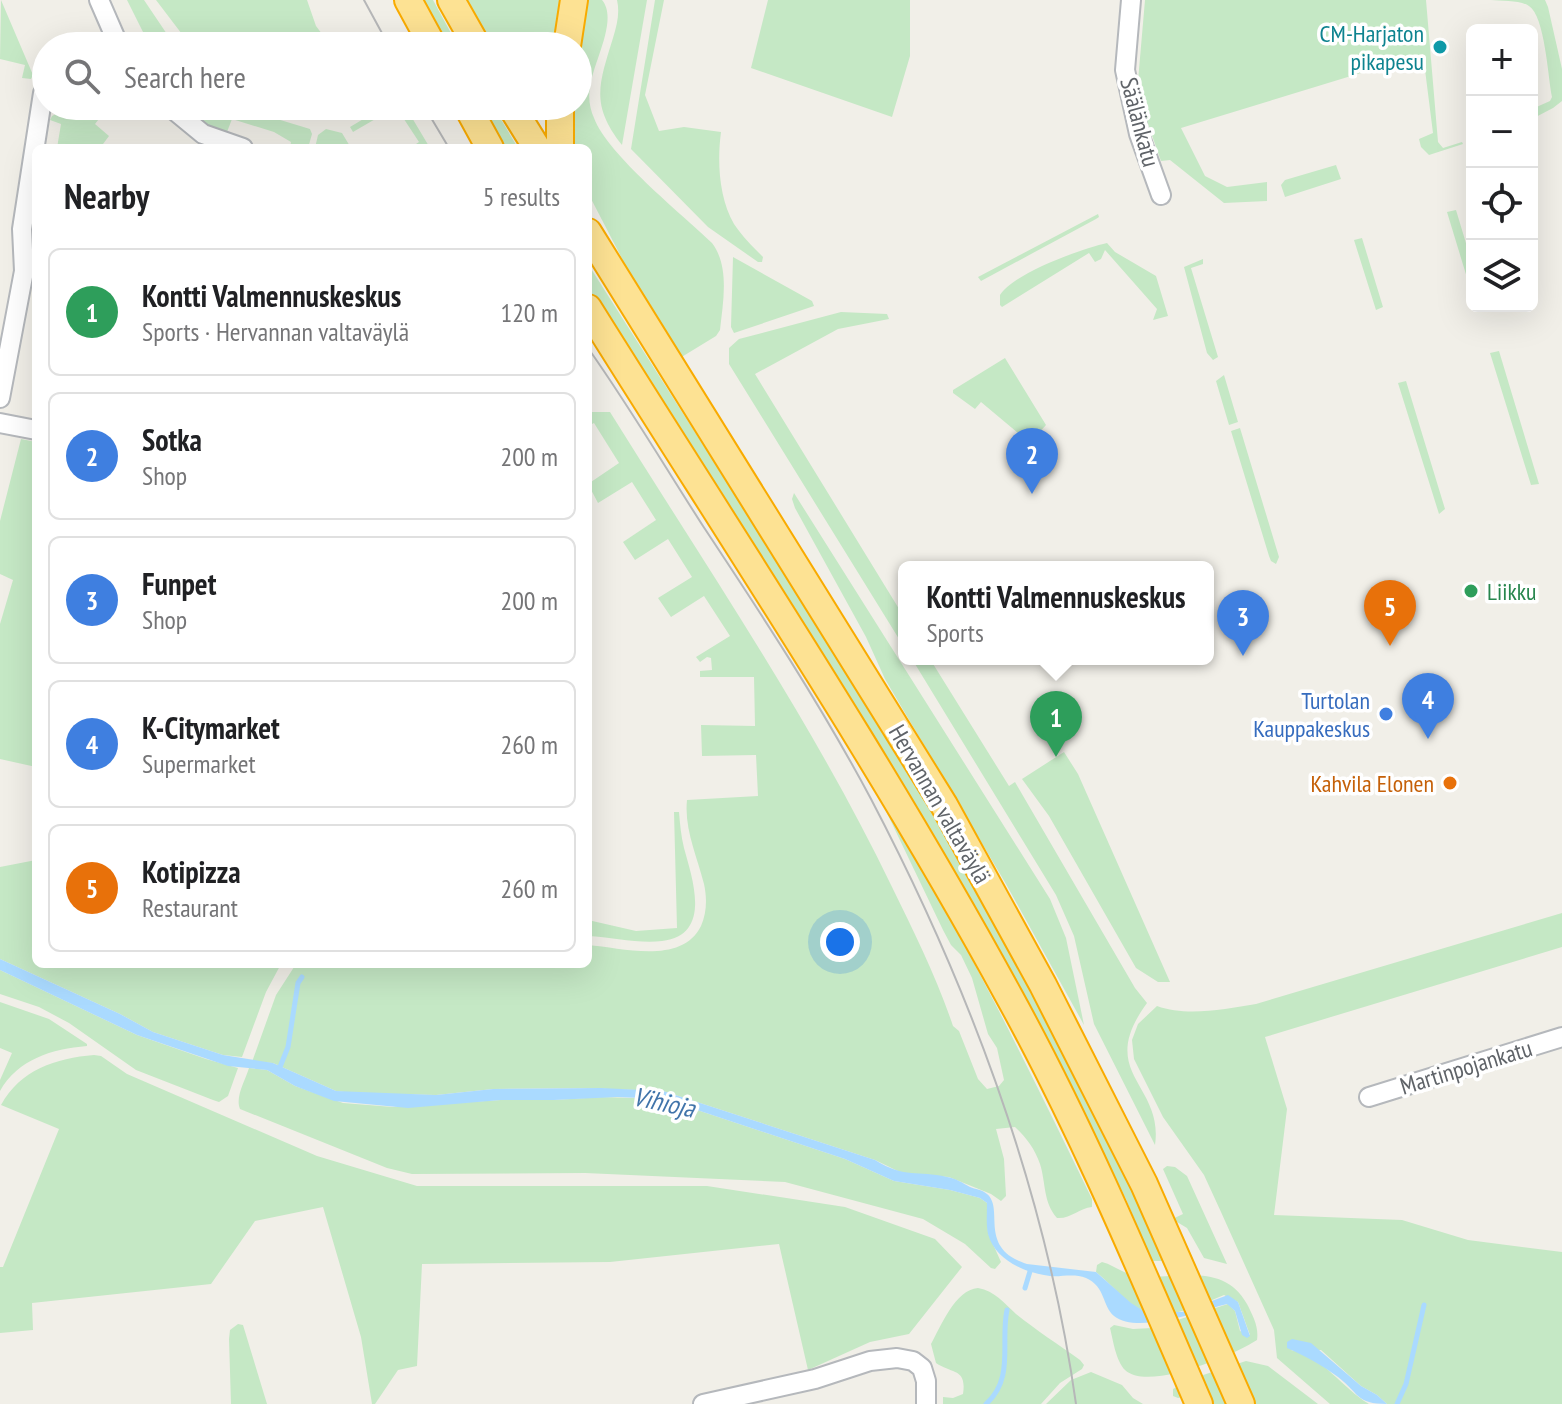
<!DOCTYPE html>
<meta charset="utf-8">
<style>
:root{--surface:#fff;--page:#f2f2f2;--text:#202124;--muted:#757577;--line:#e0e0e0;--accent:#ea4335}
body{margin:0;font-family:"PT Sans Narrow",sans-serif;background:var(--page);color:var(--text)}
.controls{position:absolute;right:24px;top:24px;display:grid;overflow:hidden;border-radius:12px;box-shadow:0 8px 32px #0002}
.controls button{width:72px;height:72px;display:grid;place-items:center;padding:0;border:0;border-bottom:2px solid var(--line);background:var(--surface);color:var(--text);font:40px sans-serif}
.you{position:absolute;left:840px;top:942px;width:28px;height:28px;margin:-20px;border:6px solid #fff;border-radius:50%;background:#1a73e8;box-shadow:0 0 0 12px #1a73e833}
.badge{display:grid;place-items:center;width:52px;height:52px;border-radius:50%;background:var(--accent);color:#fff;font-size:26px;font-weight:700}
.pin{position:absolute;translate:-50% -66px;filter:drop-shadow(0 2px 4px #0008)}
.pin::after{content:'';position:absolute;top:42px;width:28px;height:24px;background:inherit;clip-path:polygon(0 0,100% 0,50% 100%)}
.popup{position:absolute;left:898px;top:561px;width:316px;height:104px;box-sizing:border-box;display:grid;place-content:center;border-radius:12px;background:var(--surface);filter:drop-shadow(0 2px 6px #0005);font-size:26px;white-space:nowrap;color:var(--muted)}
.popup b{font-size:30px;color:var(--text)}
.popup::after{content:'';position:absolute;left:50%;top:100%;margin-left:-16px;border:16px solid transparent;border-top-color:var(--surface)}
.list{margin:0;padding:0;list-style:none}
h2{display:flex;justify-content:space-between;align-items:center;height:104px;margin:0;padding:0 32px;font-size:34px}
h2 small{font-size:26px;font-weight:400;color:var(--muted)}
.list li{display:grid;grid-template-columns:52px 1fr auto;gap:24px;align-items:center;box-sizing:border-box;height:128px;margin:0 16px 16px;padding:0 16px;border:2px solid var(--line);border-radius:12px}
.list b{display:block;font-size:30px;white-space:nowrap}
.list p{margin:0;font-size:26px;white-space:nowrap;color:var(--muted)}
.list em{font-size:26px;font-style:normal;color:var(--muted)}
.icon{flex:none;width:44px;height:44px;fill:none;stroke:currentColor;stroke-width:2;stroke-linecap:round;stroke-linejoin:round}
.map{position:relative;flex:none;width:1562px;height:1404px;overflow:hidden}
.search{position:absolute;background:var(--surface);box-shadow:0 8px 32px #0002;left:32px;top:32px;width:560px;height:88px;display:flex;align-items:center;gap:20px;box-sizing:border-box;padding:0 28px;border-radius:44px;color:var(--muted);font-size:30px}
.panel{position:absolute;background:var(--surface);box-shadow:0 8px 32px #0002;left:32px;top:144px;width:560px;height:824px;border-radius:12px}
.map>svg:first-child{display:block}
.green{fill:#c5e8c5}
.water{fill:#aadaff}
.lines{fill:none;stroke-linecap:round;stroke-linejoin:round}
.stream{stroke:#aadaff;stroke-width:5}
.minor-casing{stroke:#b5b8bc;stroke-width:22}
.highway-casing{stroke:#f9ab00;stroke-width:30}
.minor{stroke:#fff;stroke-width:18}
.highway{stroke:#fde293;stroke-width:26}
.tram{stroke:#b6b7b8;stroke-width:2}
.culture-dot{fill:#0f9aa8;stroke:#fff;stroke-width:3}
.leisure-dot{fill:#2e9e5b;stroke:#fff;stroke-width:3}
.shop-dot{fill:#3f7fe0;stroke:#fff;stroke-width:3}
.food-dot{fill:#e8710a;stroke:#fff;stroke-width:3}
.labels{text-anchor:middle;dominant-baseline:central;stroke-width:7;stroke-linejoin:round;paint-order:stroke}
.culture-label{font-size:24px;fill:#0d838f;stroke:#fff;text-anchor:end}
.street-label{font-size:24px;fill:#5f6368;stroke:#fff}
.leisure-label{font-size:24px;fill:#27864d;stroke:#fff;text-anchor:start}
.shop-label{font-size:24px;fill:#366cbe;stroke:#fff;text-anchor:end}
.food-label{font-size:24px;fill:#c56008;stroke:#fff;text-anchor:end}
.water-label{font-size:26px;font-style:italic;fill:#4174aa;stroke:#fff}
</style>
<div class="map">
<svg width="1562" height="1404" viewBox="0 0 1562 1404">
<rect width="100%" height="100%" fill="#f1efe8"/>
<path class="green" d="M1 0 33 75 31 79 22 78 25 65 0 59Z
M127 0H144L175 46H150Z
M156 0H307L316 26 331 46H191Z
M419 0H433L458 46H444Z
M463 0H565L558 46H490Z
M583 0H602C619 20 592 64 590 88 588 98 590 109 594 118 608 155 681 213 712 243 730 267 723 302 720 330L716 336 680 358 642 297 588 193V148H568L566 106H578V46Z
M617 0H647L622 145C590 104 599 84 613 38 617 25 620 13 617 0Z
M655 0H664L645 95 659 131 684 127 721 132C717 162 719 198 734 224 742 236 753 247 763 257L762 262H758L708 227 631 149Z
M768 0H910V56L892 117 751 68Z
M1145 0H1426L1438 142 1443 148 1462 142 1463 144 1429 155 1421 147 1419 139 1433 133 1423 54 1181 128 1205 176 1227 187 1267 182V201L1224 203 1170 160 1161 161 1142 107 1138 81Z
M1491 0H1545L1548 7 1562 69V101L1553 108 1532 119V109L1550 101 1552 97C1548 78 1545 16 1529 6 1520 0 1502 1 1491 0Z
M71 106H109L95 124 109 136 100 148H57L61 124 50 120 52 116Z
M202 106H251L277 119 310 129 312 134 308 148H290L291 142 274 132 232 119 227 132C211 132 205 126 195 114Z
M385 106H405L430 148H410L419 142 396 107 353 132 350 127Z
M479 106H493L518 148H504Z
M326 129 342 133 351 148H315L318 135Z
M1336 165 1341 179 1285 197 1281 185 1285 180Z
M1456 210 1472 263V280L1468 281 1447 212Z
M1098 214 1099 217 1096 219 981 281 978 277Z
M1362 238 1383 307 1376 310 1354 240Z
M1107 243 1115 252 1156 276 1168 316 1153 320 1157 309 1105 250 1101 259 1095 262 1089 253 1002 307 1000 305V295C1014 273 1081 249 1107 243Z
M733 257 812 301 814 306 734 333 731 327Z
M1203 259V264L1191 268 1218 357 1213 360 1207 353 1184 267Z
M588 264 888 736 951 841 1166 1222 1183 1214 1163 1169 1167 1166 1175 1167 1187 1176 1227 1264 1204 1258 1187 1228 1177 1222 1167 1223 1162 1261H1152L1126 1199 1071 1089 588 292Z
M841 312 887 314 889 319 838 329 755 374 904 617V647L729 364V348L739 339Z
M1499 351 1539 484 1531 485 1490 353Z
M1005 358 1046 425 1030 443 981 402 975 409 953 393V390Z
M1224 375 1238 422 1229 425 1216 381Z
M1406 381 1445 509 1439 514 1398 383Z
M588 412H610C707 568 812 721 892 887 914 932 937 978 953 1026L959 1031 978 1079 987 1089 999 1086 1004 1080 997 1048 988 1034 972 978 961 955 951 945 943 930 886 811 888 810C964 936 1028 1067 1092 1199V1207C1079 1208 1071 1219 1057 1218 1043 1202 1046 1183 1040 1164 1035 1149 1026 1137 1015 1127L996 1129 1004 1159 1006 1196 1001 1201 991 1194 949 1177 904 1174 875 1160 663 1091 582 1088 493 1089 436 1095 353 1093 336 1091 273 1063 252 1062 276 995 296 964H588V945C623 948 682 965 701 926 707 912 707 898 704 884 697 856 684 829 687 800L758 796 756 755 702 756 701 725 755 726 754 677H700V671L712 670 711 658 707 657 700 662 696 657 730 636 704 596 671 617 658 598 692 577 668 539 635 560 623 542 656 520 632 482 598 503 588 484 619 463 594 423 588 426Z
M1240 428 1279 557 1276 564 1271 561 1269 556 1231 431Z
M21 439 36 442V767L0 759V624L13 580 0 574V521Z
M794 493 1050 899 1066 938 1084 1025 1006 884 885 679 866 637 795 508 792 499Z
M912 659H930L1009 786 1015 782 1135 988 1147 1003C1095 1074 1164 1083 1155 1145L1094 1024 1074 936 1056 895Z
M1064 752 1078 774 1170 982H1158L1136 968 1049 816 1022 779Z
M674 812H679C680 824 681 836 684 848 692 878 713 935 662 941 639 944 612 937 588 936V920L636 931 677 928Z
M36 860V964H281L266 992 242 1057 223 1055 153 1032 120 1014 0 959V867Z
M1562 913V947L1265 1037 1287 1109 1274 1215 1402 1220 1468 1240 1562 1252V1404H1387L1377 1395 1361 1386 1321 1350H1291C1323 1356 1343 1389 1369 1404H1330L1277 1358 1274 1330 1221 1212 1204 1175 1163 1117 1134 1059 1132 1040 1138 1024 1157 1006C1187 1017 1225 1009 1256 1004Z
M0 970 137 1035 206 1059 238 1068 228 1096 219 1102 213 1100 136 1070 69 1023 39 1007 0 994Z
M0 1002 49 1019 87 1044V1046C52 1049 18 1059 0 1091V1080L12 1053 0 1048Z
M94 1055 101 1056 127 1074 317 1156 417 1186H707L845 1207 935 1239 962 1267 909 1334 870 1342 808 1370 779 1244 610 1262 422 1264 417 1366 398 1370 375 1404H372L361 1337 323 1207 255 1221 211 1284 32 1303 33 1330 0 1333V1267H3L59 1129 1 1105C20 1070 56 1058 94 1055Z
M249 1068 267 1070 295 1086 343 1103 393 1107 501 1100H554L601 1097 664 1099 845 1159 894 1181 950 1190 980 1198 987 1203 988 1233 1001 1262 995 1269 991 1268 965 1244 923 1219 785 1182 585 1173 412 1174 387 1168 240 1109C235 1097 245 1081 249 1068Z
M1102 1262C1114 1265 1125 1275 1137 1276 1178 1280 1223 1261 1247 1304 1253 1316 1259 1327 1257 1340 1234 1355 1148 1392 1125 1370 1116 1361 1113 1340 1110 1328L1114 1325 1133 1329 1152 1328 1228 1304 1235 1311 1240 1331 1250 1335 1238 1302 1224 1295C1197 1306 1162 1325 1134 1306 1120 1296 1109 1282 1096 1272L1097 1265Z
M978 1288C995 1291 1004 1303 1016 1314 1036 1330 1059 1345 1080 1360L1084 1365 1082 1369 1060 1383 1041 1404H943V1397L953 1398 963 1394C967 1368 952 1374 936 1363L931 1344C941 1326 955 1290 978 1288Z
M238 1324 243 1325 267 1404H231L229 1339 230 1330Z
M1246 1361 1268 1366 1318 1404H1208L1198 1394 1178 1398 1173 1396V1389L1197 1377Z
M1091 1372 1122 1385 1133 1398 1143 1404H1046L1071 1380Z"/>
<path class="water" d="M0 959 120 1014 153 1032 223 1055 273 1063 336 1091 436 1095 493 1089 601 1088 663 1091 875 1160C906 1179 917 1170 947 1177 955 1178 963 1183 970 1187 975 1189 983 1190 987 1194 1005 1209 977 1248 1027 1264L1096 1272 1131 1303 1145 1312H1182L1228 1295 1238 1302 1250 1336 1247 1338 1242 1335 1235 1311 1227 1304C1202 1310 1138 1335 1114 1316 1102 1306 1106 1287 1086 1278 1074 1273 1062 1277 1050 1276 1025 1273 995 1260 988 1234 986 1224 987 1213 987 1203L980 1198 950 1190 894 1181 845 1159 664 1099 617 1097 554 1100H501L408 1108 334 1101 295 1086 267 1070 228 1066 137 1035 0 970Z
M1292 1339 1311 1343 1361 1386 1377 1395 1387 1404C1356 1404 1359 1393 1338 1377 1322 1365 1305 1356 1287 1348V1342Z"/>
<g class="lines">
<path class="stream" d="M278 1072 288 1047 298 983 302 977
M1025 1288 1031 1268
M986 1404C1015 1378 1000 1342 1007 1310
M1397 1404 1406 1384 1424 1305"/>
<defs>
<path id="minor" d="M99 0 119 46
M1131 0 1125 70 1139 134 1161 195
M169 106 203 134 243 148
M0 398 24 271 22 229 43 93
M0 423 36 430
M1369 1097 1562 1037
M703 1404 815 1379 870 1361 897 1358 913 1361 922 1368 926 1381V1404"/>
<path id="highway" d="M408 0 433 46
M451 0 477 46
M567 46 574 0
M467 106 490 148
M511 106 537 148
M560 106V148
M588 232 944 805 1043 985 1144 1184 1241 1404
M588 308C731 537 881 761 1010 998 1082 1129 1140 1267 1199 1404"/>
</defs>
<use href="#minor" class="minor-casing"/>
<use href="#highway" class="highway-casing"/>
<use href="#minor" class="minor"/>
<use href="#highway" class="highway"/>
<path class="tram" d="M364 0 389 46
M424 106 449 148
M588 348C629 406 665 467 703 526 762 615 821 705 871 799 971 990 1046 1191 1076 1404"/>
</g>
<circle class="culture-dot" cx="1440" cy="47" r="8"/>
<circle class="leisure-dot" cx="1471" cy="591" r="8"/>
<circle class="shop-dot" cx="1386" cy="714" r="8"/>
<circle class="food-dot" cx="1450" cy="783" r="8"/>
<g class="labels">
<g class="culture-label">
<text x="1424" y="33">CM-Harjaton<tspan x="1424" dy="28">pikapesu</tspan></text>
</g>
<g class="street-label">
<text transform="translate(1140 122) rotate(75)">Säälänkatu</text>
<text transform="translate(940 804) rotate(60)">Hervannan valtaväylä</text>
<text transform="translate(1466 1067) rotate(-17)">Martinpojankatu</text>
</g>
<g class="leisure-label">
<text x="1487" y="591">Liikku</text>
</g>
<g class="shop-label">
<text x="1370" y="700">Turtolan<tspan x="1370" dy="28">Kauppakeskus</tspan></text>
</g>
<g class="food-label">
<text x="1434" y="783">Kahvila Elonen</text>
</g>
<g class="water-label">
<text transform="translate(664 1102) rotate(12)">Vihioja</text>
</g>
</g>
</svg>
<div class="controls">
<button>+</button>
<button>−</button>
<button><svg class="icon" aria-label="locate" viewBox="0 0 24 24"><circle cx="12" cy="12" r="6"/><path d="M12 2v4M12 18v4M2 12h4M18 12h4"/></svg></button>
<button><svg class="icon" aria-label="layers" viewBox="0 0 24 24"><path d="M12 4l9 5-9 5-9-5zM3 14l9 5 9-5"/></svg></button>
</div>
<div class="you"></div>
<div class="pin badge" style="left:1056px;top:757px;background:#2e9e5b">1</div>
<div class="popup"><b>Kontti Valmennuskeskus</b>Sports</div>
<div class="pin badge" style="left:1032px;top:494px;background:#3f7fe0">2</div>
<div class="pin badge" style="left:1243px;top:656px;background:#3f7fe0">3</div>
<div class="pin badge" style="left:1428px;top:739px;background:#3f7fe0">4</div>
<div class="pin badge" style="left:1390px;top:646px;background:#e8710a">5</div>
<div class="search"><svg class="icon" aria-label="search" viewBox="0 0 24 24"><circle cx="10" cy="10" r="6"/><path d="M15 15l6 6"/></svg>Search here</div>
<section class="panel">
<h2>Nearby<small>5 results</small></h2>
<ul class="list">
<li><span class="badge" style="background:#2e9e5b">1</span><div><b>Kontti Valmennuskeskus</b><p>Sports · Hervannan valtaväylä</p></div><em>120 m</em></li>
<li><span class="badge" style="background:#3f7fe0">2</span><div><b>Sotka</b><p>Shop</p></div><em>200 m</em></li>
<li><span class="badge" style="background:#3f7fe0">3</span><div><b>Funpet</b><p>Shop</p></div><em>200 m</em></li>
<li><span class="badge" style="background:#3f7fe0">4</span><div><b>K-Citymarket</b><p>Supermarket</p></div><em>260 m</em></li>
<li><span class="badge" style="background:#e8710a">5</span><div><b>Kotipizza</b><p>Restaurant</p></div><em>260 m</em></li>
</ul>
</section>
</div>
